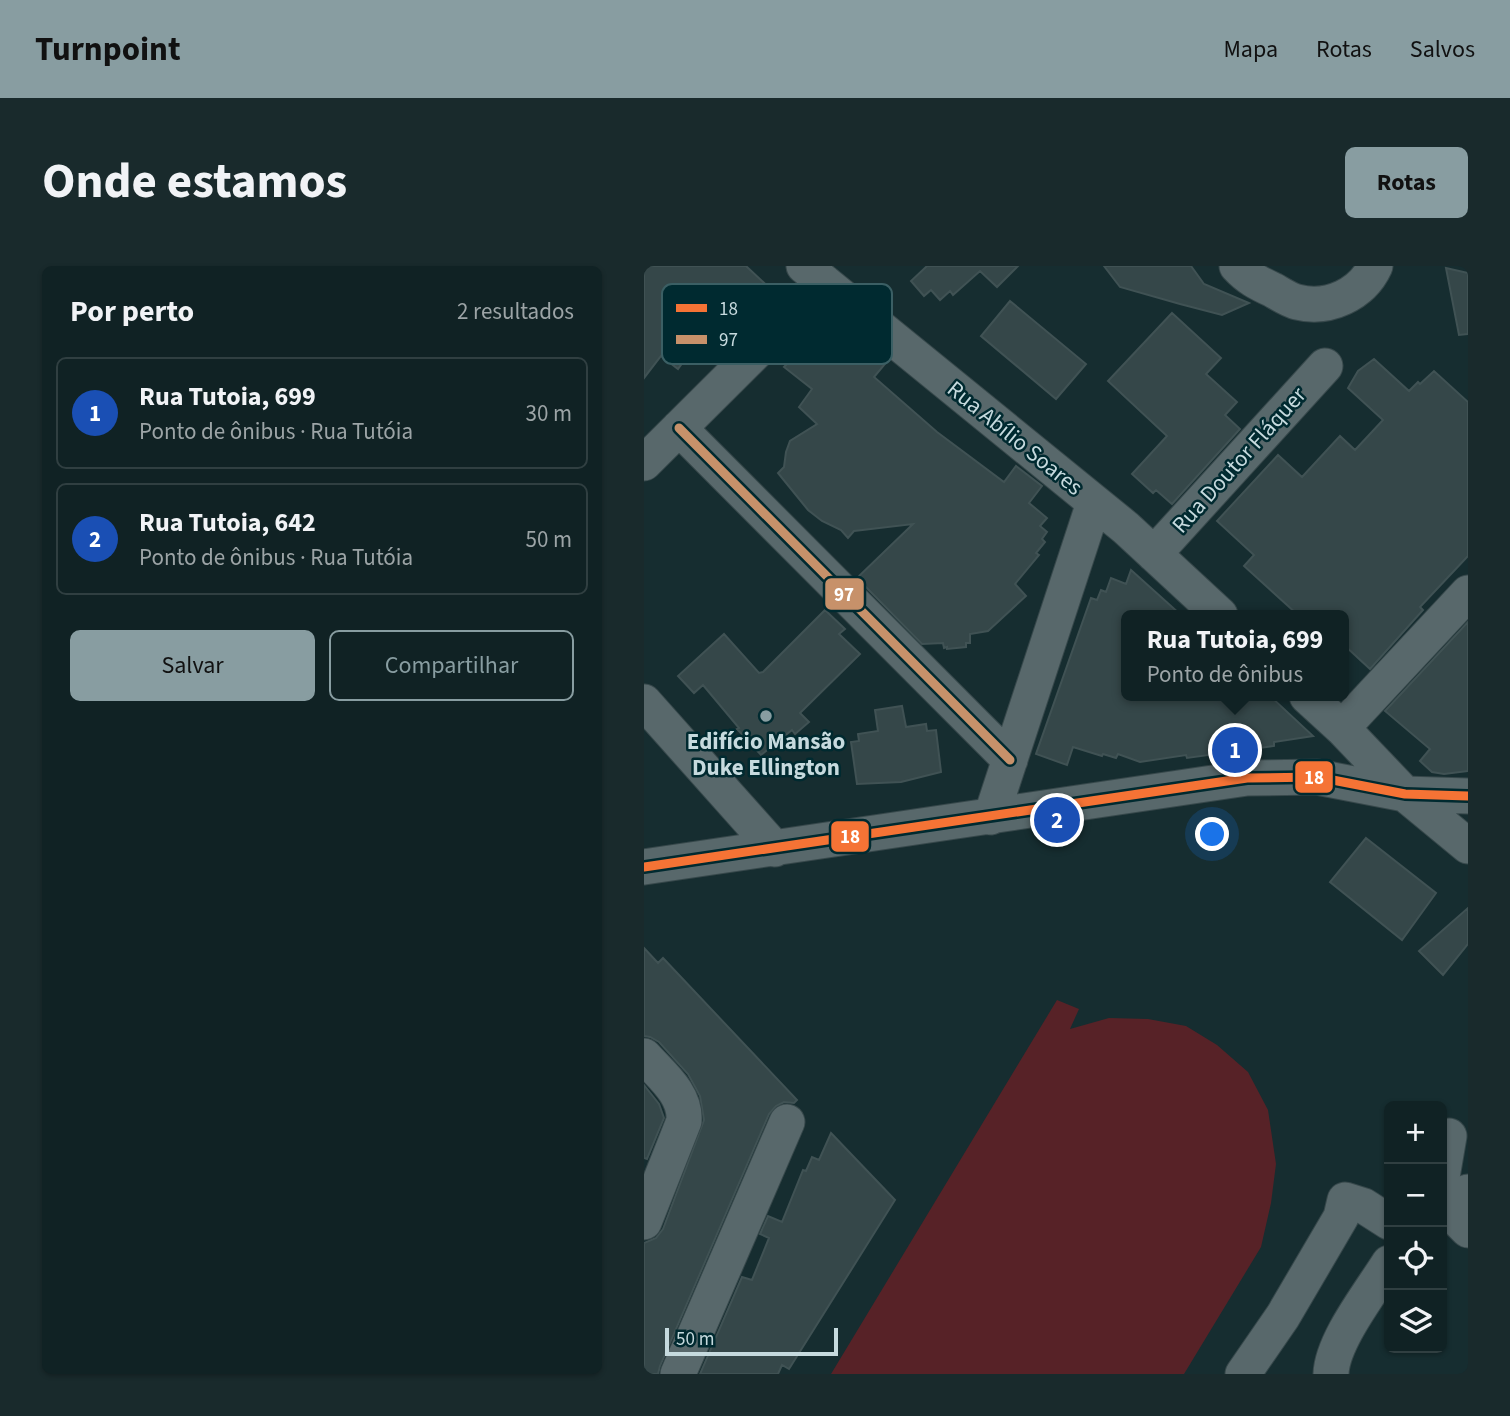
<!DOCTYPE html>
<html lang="pt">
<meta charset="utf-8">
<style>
:root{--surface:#102224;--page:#192a2c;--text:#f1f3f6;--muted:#9ca4a6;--line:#303f41;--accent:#889da1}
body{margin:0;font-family:"Source Sans 3",sans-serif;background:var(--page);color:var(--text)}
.controls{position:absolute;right:21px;bottom:21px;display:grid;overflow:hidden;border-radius:10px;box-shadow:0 2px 5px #0004}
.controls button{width:63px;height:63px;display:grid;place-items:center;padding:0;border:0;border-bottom:2px solid var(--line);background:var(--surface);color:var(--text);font:35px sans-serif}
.scale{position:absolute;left:21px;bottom:18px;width:173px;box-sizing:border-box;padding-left:7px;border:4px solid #c6dade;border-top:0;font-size:19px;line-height:24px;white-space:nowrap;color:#c6dade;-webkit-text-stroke:5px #002a30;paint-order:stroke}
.you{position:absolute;left:569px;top:569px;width:24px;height:24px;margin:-18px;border:5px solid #fff;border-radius:50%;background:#1a73e8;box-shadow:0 0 0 10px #1a73e833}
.badge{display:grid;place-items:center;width:46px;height:46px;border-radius:50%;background:var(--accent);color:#fff;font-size:23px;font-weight:700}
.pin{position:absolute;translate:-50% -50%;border:4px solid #fff;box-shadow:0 2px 7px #0006}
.popup{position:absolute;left:477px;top:344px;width:228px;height:91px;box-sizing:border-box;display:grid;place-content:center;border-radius:10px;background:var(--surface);filter:drop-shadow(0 2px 5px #0005);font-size:23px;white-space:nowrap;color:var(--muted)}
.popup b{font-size:26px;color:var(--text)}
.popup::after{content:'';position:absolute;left:50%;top:100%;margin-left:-14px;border:14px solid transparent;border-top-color:var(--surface)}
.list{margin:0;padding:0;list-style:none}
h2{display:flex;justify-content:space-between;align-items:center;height:91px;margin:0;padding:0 28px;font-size:30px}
h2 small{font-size:23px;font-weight:400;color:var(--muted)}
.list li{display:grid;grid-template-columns:46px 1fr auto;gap:21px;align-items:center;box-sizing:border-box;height:112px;margin:0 14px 14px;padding:0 14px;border:2px solid var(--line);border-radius:10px}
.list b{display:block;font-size:26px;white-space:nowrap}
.list p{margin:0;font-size:23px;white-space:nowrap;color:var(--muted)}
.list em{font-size:23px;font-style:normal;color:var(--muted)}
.actions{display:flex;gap:14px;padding:21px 28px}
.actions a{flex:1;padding:16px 0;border:2px solid var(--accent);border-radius:10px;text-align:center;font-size:24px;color:var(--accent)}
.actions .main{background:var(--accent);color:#111}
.icon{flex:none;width:38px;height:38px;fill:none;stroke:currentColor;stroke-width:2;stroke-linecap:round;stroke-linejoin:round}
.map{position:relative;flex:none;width:824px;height:1108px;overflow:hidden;border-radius:10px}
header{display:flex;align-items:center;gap:42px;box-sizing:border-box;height:98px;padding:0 35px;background:var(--accent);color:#111}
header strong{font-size:33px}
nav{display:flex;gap:38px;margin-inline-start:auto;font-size:24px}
.intro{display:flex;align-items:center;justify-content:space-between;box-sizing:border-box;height:168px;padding:0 42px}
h1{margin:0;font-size:49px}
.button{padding:18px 32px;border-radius:10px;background:var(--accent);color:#111;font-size:24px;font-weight:700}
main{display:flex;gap:42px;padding:0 42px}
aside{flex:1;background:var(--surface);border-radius:10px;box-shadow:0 2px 5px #0004}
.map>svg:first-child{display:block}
.green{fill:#572227}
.building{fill:#354749;stroke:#405254;stroke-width:2}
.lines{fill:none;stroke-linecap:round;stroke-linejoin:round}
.minor-casing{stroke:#37484b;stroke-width:37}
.minor{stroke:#58686b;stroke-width:35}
.bus-1-casing{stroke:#002a30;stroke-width:14}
.bus-2-casing{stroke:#002a30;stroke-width:14}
.bus-1{stroke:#f57335;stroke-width:9}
.bus-2{stroke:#c7916a;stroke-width:9}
.poi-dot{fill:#889da1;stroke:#002a30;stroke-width:2.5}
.labels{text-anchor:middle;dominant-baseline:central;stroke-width:5;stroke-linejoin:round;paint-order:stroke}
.street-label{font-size:23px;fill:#c6dade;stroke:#002a30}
.poi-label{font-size:23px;font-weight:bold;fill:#c6dade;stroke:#002a30}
.key{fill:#002a30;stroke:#3b5f64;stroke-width:2}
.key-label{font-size:19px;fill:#c6dade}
.line-badge{stroke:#002a30;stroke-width:2.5}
.badge-label{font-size:19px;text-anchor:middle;font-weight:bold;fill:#fff}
</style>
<header>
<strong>Turnpoint</strong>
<nav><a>Mapa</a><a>Rotas</a><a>Salvos</a></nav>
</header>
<div class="intro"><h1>Onde estamos</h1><a class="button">Rotas</a></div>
<main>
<aside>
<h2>Por perto<small>2 resultados</small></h2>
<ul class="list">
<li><span class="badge" style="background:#1a4fb4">1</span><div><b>Rua Tutoia, 699</b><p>Ponto de ônibus · Rua Tutóia</p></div><em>30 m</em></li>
<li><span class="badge" style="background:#1a4fb4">2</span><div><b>Rua Tutoia, 642</b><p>Ponto de ônibus · Rua Tutóia</p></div><em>50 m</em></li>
</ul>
<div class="actions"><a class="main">Salvar</a><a>Compartilhar</a></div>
</aside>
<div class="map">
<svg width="824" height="1108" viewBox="0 0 824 1108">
<rect width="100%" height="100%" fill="#162d30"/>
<path class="green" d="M413 734 435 743 426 763 465 752 504 753 542 760 573 779 604 806 624 844 632 898 627 937 617 981 540 1108H187Z"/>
<path class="building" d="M0 0H102L133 29 93 68 77 56 47 92 44 89 34 103 17 90 0 112Z
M283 0H374L353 21 336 5 309 29 306 25 296 34 287 24 280 30 267 15Z
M460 0H547L560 18 605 37 578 49 536 38 476 21Z
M802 2 824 7V68L815 69Z
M366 35 442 98 412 133 337 70Z
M528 47 577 92 562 108 593 136 581 149 596 163 528 238 512 224 509 227 488 208 523 170 464 115Z
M187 54 241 98 230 111 293 166 360 216 372 200 398 220 385 237 403 252 396 260 403 266 398 273 401 276 392 287 395 289 371 318 382 330 344 365 326 368V377H322V381L303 383V381L300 382 299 377 278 378 213 312 269 258 210 265 204 272 197 264 178 255 164 244 134 207 140 201 142 186 146 175 173 158 155 141 168 123 140 101Z
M730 93 765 125 774 116 776 118 790 105 824 136V290L776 341 779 344 726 403 699 378V349H654L600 300 610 289 573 255 634 189 658 211 696 170 711 184 739 154 704 122 714 105Z
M487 304 537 349H482V430H626L669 470 630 476V480L543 492 542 489 496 496 474 488 472 492 459 488 458 490 429 481 423 499 392 488 447 332 453 334 457 324 462 326 467 312 482 318Z
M181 344 201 363 195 368 216 388 156 447 165 456 151 468 148 464 117 489 93 463 95 462 59 419 50 427 34 410 80 368 115 407 119 406Z
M824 356V505L800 508 788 506 776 495 786 483 741 445Z
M258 440 262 461 282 458 283 465 292 464 297 506 257 516 213 518 207 476 215 475 214 468 234 465 231 444Z
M722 572 792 627 758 674 686 616Z
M824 642V678L799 709 775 685Z
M0 682 14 697 19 692 153 834 150 837 140 836 132 840 125 848 16 1100 14 1108H0V977L12 972 19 963 60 854 56 830 44 808 15 776 6 771 0 770Z
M0 819 15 838 20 852 3 893 0 892Z
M187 867 251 934 145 1103 138 1099 134 1108H56L98 1011 108 1014 125 972 116 968 124 950 138 956 159 904 162 905 168 891 175 894Z"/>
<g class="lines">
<defs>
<path id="minor" d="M160 0 482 262 576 349
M593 0C604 12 614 17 629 24 636 28 645 34 653 36 685 44 718 28 731 0
M35 162 366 494
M0 197 181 17
M510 288 681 100
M663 430 698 462 761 528 824 580
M0 436 131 583
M698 462 824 327
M347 551 450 237
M0 601 603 512 673 511 761 528 824 530
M0 790C17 809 42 828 40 855L0 956
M798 911 805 870
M798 923 802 942 824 926
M798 942H802L824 964
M34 1108 143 856
M599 1108 639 1050 697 951 701 934 720 940 745 956
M687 1108C688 1075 727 1026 745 997"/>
</defs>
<use href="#minor" class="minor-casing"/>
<use href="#minor" class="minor"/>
<defs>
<path id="bus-1" d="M0 601 603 512 673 511 761 528 824 530"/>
<path id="bus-2" d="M35 162 366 494"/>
</defs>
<use href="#bus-1" class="bus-1-casing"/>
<use href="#bus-2" class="bus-2-casing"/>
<use href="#bus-1" class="bus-1"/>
<use href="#bus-2" class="bus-2"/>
</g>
<circle class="poi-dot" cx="122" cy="450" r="7"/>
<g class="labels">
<g class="street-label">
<text transform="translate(371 172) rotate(39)">Rua Abílio Soares</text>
<text transform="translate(595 194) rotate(-48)">Rua Doutor Fláquer</text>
</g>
<g class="poi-label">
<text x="122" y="475">Edifício Mansão<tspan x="122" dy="26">Duke Ellington</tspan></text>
</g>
</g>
<rect x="18" y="18" width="230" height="80" rx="10" class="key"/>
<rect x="32" y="38" width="31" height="8" fill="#f57335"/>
<rect x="32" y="69" width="31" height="9" fill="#c7916a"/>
<g class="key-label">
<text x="75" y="49">18</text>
<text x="75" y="80">97</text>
</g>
<g class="line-badge">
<rect x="180" y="311" width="41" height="34" rx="7" fill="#c7916a"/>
<rect x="650" y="494" width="40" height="34" rx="7" fill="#f57335"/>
<rect x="186" y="554" width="40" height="33" rx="7" fill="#f57335"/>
</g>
<g class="badge-label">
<text x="200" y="335">97</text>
<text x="670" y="518">18</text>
<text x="206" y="577">18</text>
</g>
</svg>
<div class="controls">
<button>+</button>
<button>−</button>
<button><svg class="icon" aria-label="locate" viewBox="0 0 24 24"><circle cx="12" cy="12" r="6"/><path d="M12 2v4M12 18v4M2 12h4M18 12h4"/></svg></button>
<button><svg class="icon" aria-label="layers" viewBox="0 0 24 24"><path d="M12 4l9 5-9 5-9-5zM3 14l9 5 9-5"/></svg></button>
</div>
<div class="scale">50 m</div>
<div class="you"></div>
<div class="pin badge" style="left:591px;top:484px;background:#1a4fb4">1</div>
<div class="popup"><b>Rua Tutoia, 699</b>Ponto de ônibus</div>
<div class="pin badge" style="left:413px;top:554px;background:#1a4fb4">2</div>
</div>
</main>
